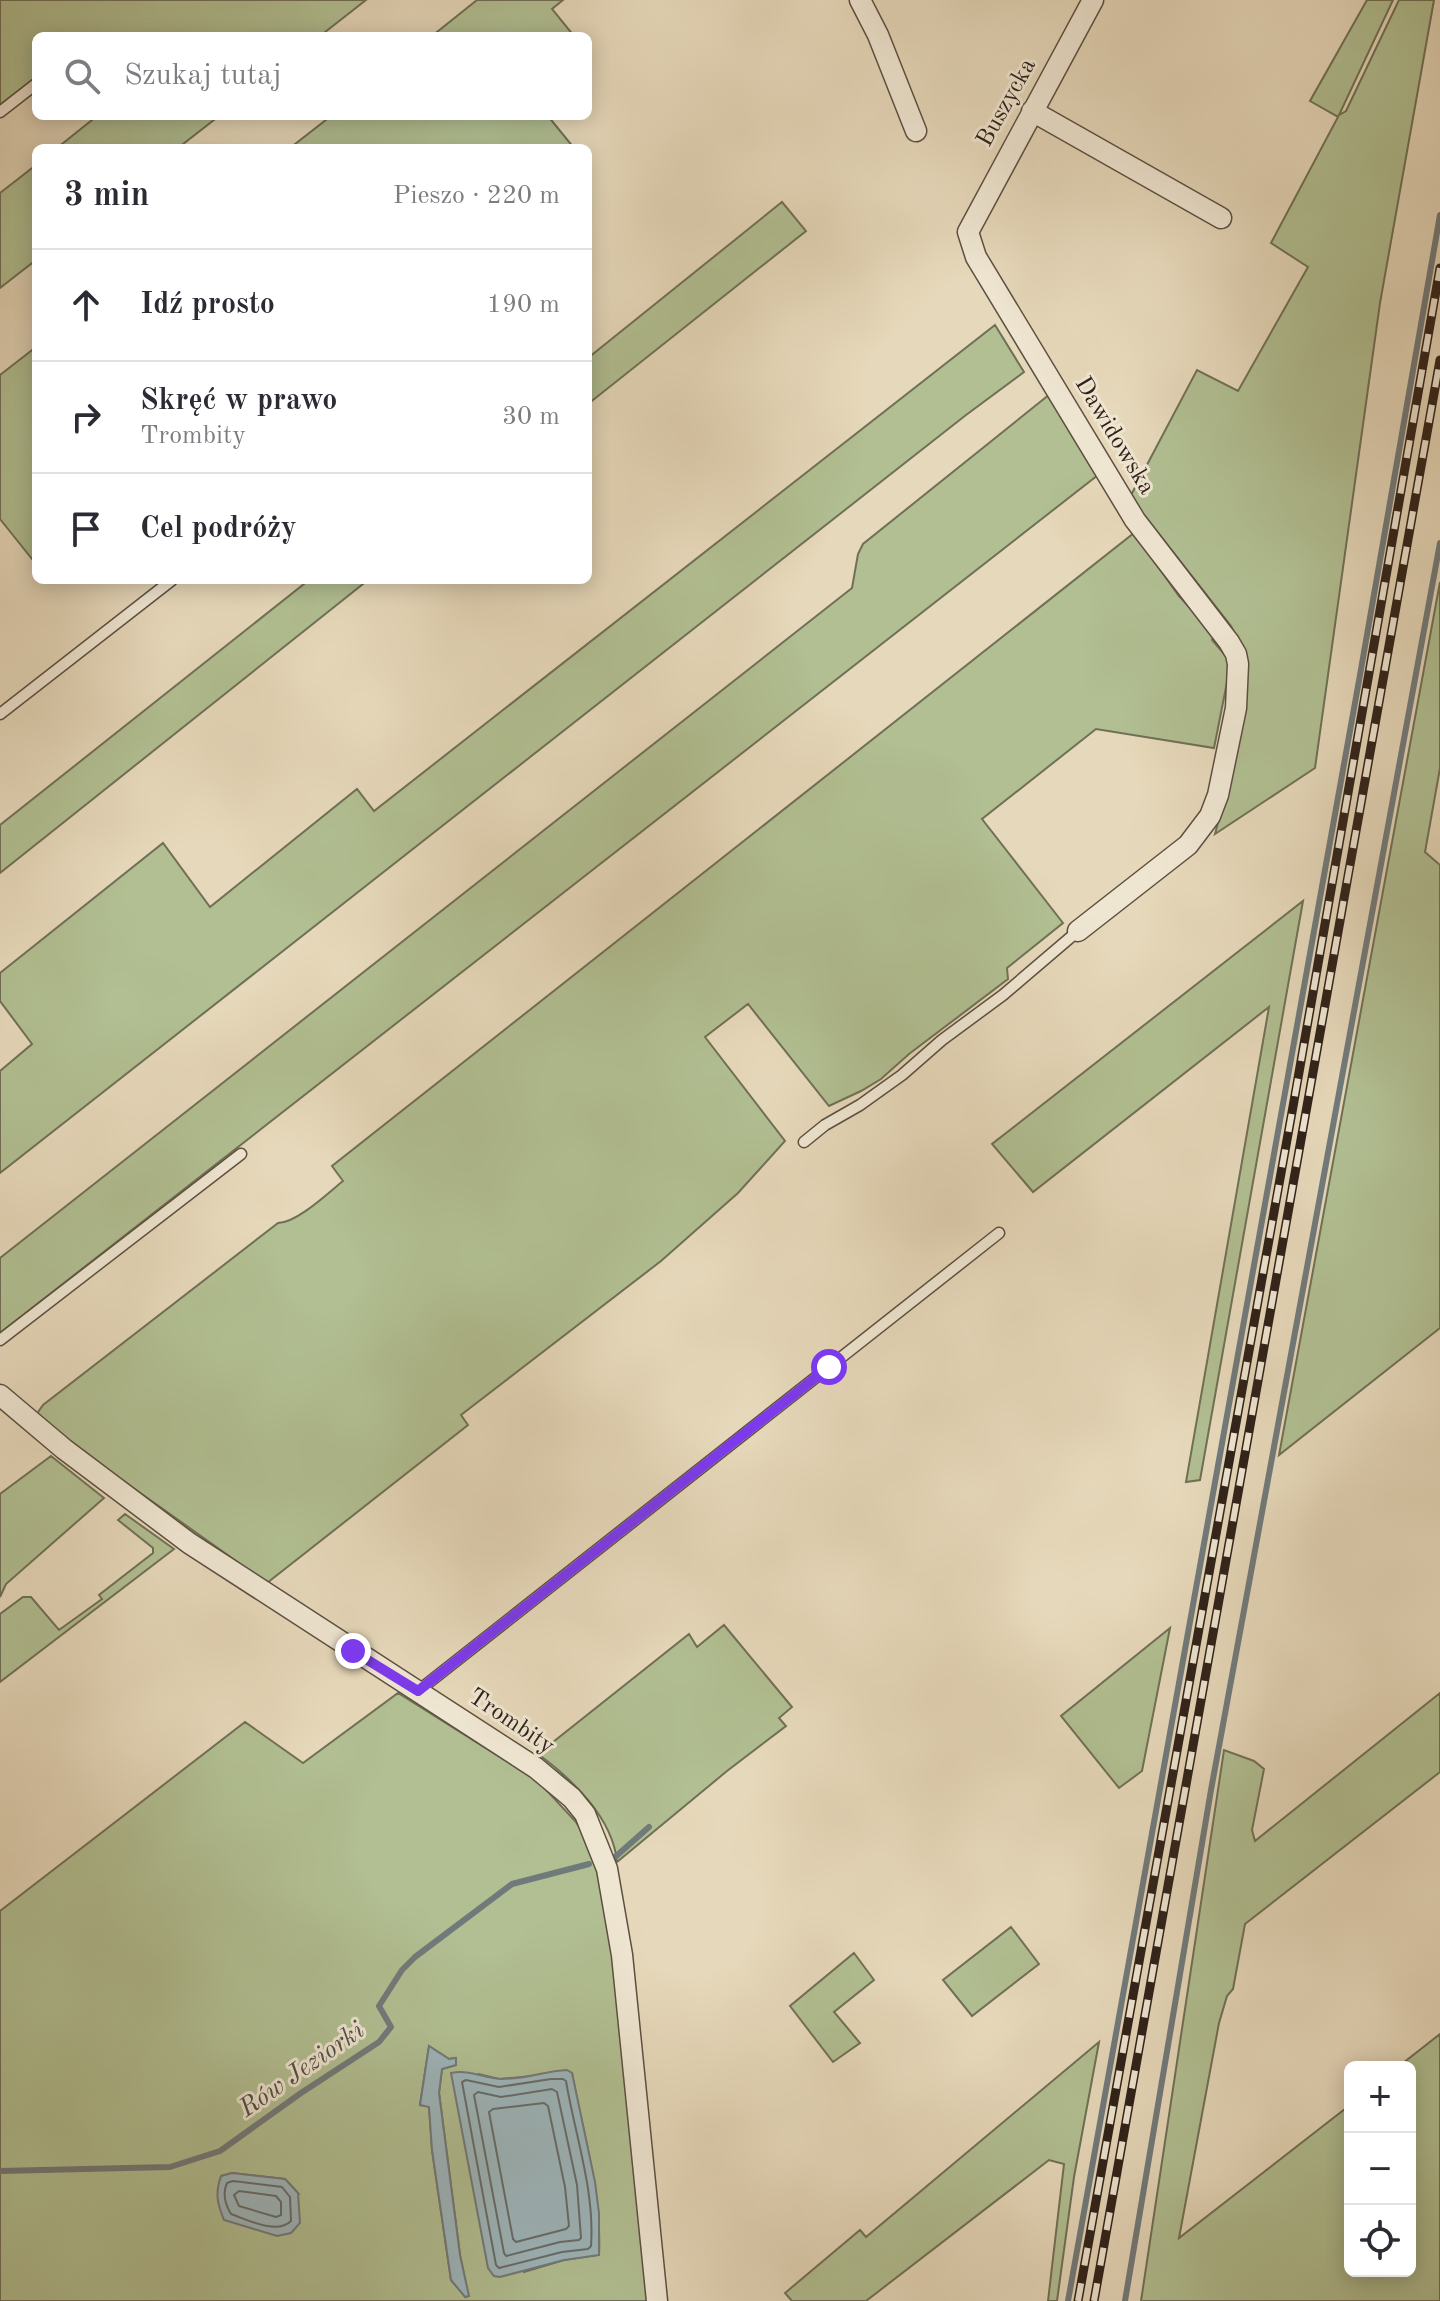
<!DOCTYPE html>
<html lang="pl">
<meta charset="utf-8">
<style>
:root{--surface:#fff;--page:#f2f2f3;--text:#2b2b33;--muted:#7c7c81;--line:#e1e1e2}
body{margin:0;font-family:"Old Standard TT",serif;background:var(--page);color:var(--text)}
.controls{position:absolute;right:24px;bottom:24px;display:grid;overflow:hidden;border-radius:12px;box-shadow:0 4px 20px #0003}
.controls button{width:72px;height:72px;display:grid;place-items:center;padding:0;border:0;border-bottom:2px solid var(--line);background:var(--surface);color:var(--text);font:40px sans-serif}
.stop{position:absolute;width:24px;height:24px;margin:-18px;border:6px solid #7c3aed;border-radius:50%;background:#fff}
.stop.end{background:#7c3aed;border-color:#fff;box-shadow:0 2px 8px #0008}
.list{margin:0;padding:0;list-style:none}
h2{display:flex;justify-content:space-between;align-items:center;height:104px;margin:0;padding:0 32px;font-size:34px}
h2 small{font-size:26px;font-weight:400;color:var(--muted)}
.list li{display:grid;grid-template-columns:52px 1fr auto;gap:24px;align-items:center;box-sizing:border-box;height:112px;padding:0 32px;border-top:2px solid var(--line)}
.list b{display:block;font-size:30px;white-space:nowrap}
.list p{margin:0;font-size:26px;white-space:nowrap;color:var(--muted)}
.list em{font-size:26px;font-style:normal;color:var(--muted)}
.icon{flex:none;width:44px;height:44px;fill:none;stroke:currentColor;stroke-width:2;stroke-linecap:round;stroke-linejoin:round}
.map{position:relative;flex:none;width:1440px;height:2301px;overflow:hidden}
.search{position:absolute;background:var(--surface);box-shadow:0 4px 20px #0003;left:32px;top:32px;width:560px;height:88px;display:flex;align-items:center;gap:20px;box-sizing:border-box;padding:0 28px;border-radius:12px;color:var(--muted);font-size:30px}
.panel{position:absolute;background:var(--surface);box-shadow:0 4px 20px #0003;left:32px;top:144px;width:560px;height:440px;border-radius:12px}
.map>svg:first-child{display:block}
.green{fill:#b1bf92;stroke:#707056;stroke-width:2;fill-rule:evenodd}
.water{fill:#9db6bc;stroke:#717a7b;stroke-width:2}
.lines{fill:none;stroke-linecap:round;stroke-linejoin:round}
.shore{stroke:#666c6a;stroke-width:2}
.stream{stroke:#717a7b;stroke-width:6}
.service-casing{stroke:#5d4f41;stroke-width:13}
.minor-casing{stroke:#5d4f41;stroke-width:23}
.service{stroke:#efe6d2;stroke-width:10}
.minor{stroke:#efe6d2;stroke-width:20}
.rail-casing{stroke:#2f2119;stroke-width:9}
.rail{stroke:#efe6d2;stroke-width:6;stroke-dasharray:18;stroke-linecap:butt}
.route{stroke:#7c3aed;stroke-width:10}
.labels{text-anchor:middle;dominant-baseline:central;stroke-width:6;stroke-linejoin:round;paint-order:stroke}
.street-label{font-size:24px;fill:#2f2119;stroke:#efe6d2}
.water-label{font-size:26px;font-style:italic;fill:#504e4a;stroke:#efe6d2}
</style>
<div class="map">
<svg width="1440" height="2301" viewBox="0 0 1440 2301">
<rect width="100%" height="100%" fill="#e6d8ba"/>
<filter id="stains"><feTurbulence type="fractalNoise" baseFrequency=".0025" numOctaves="4"/><feColorMatrix values="0 0 0 0 .2 0 0 0 0 .09 0 0 0 0 .02 0 0 0 .5 -.17"/></filter>
<radialGradient id="worn" r=".72"><stop offset=".6" stop-color="#630" stop-opacity="0"/><stop offset="1" stop-color="#630" stop-opacity=".3"/></radialGradient>
<path class="green" d="M0 0H366L320 36H36V77L0 105Z
M477 0H563L552 9 574 36H432Z
M1367 0H1393L1339 115 1346 111 1399 0H1434L1380 303 1315 768 1215 834 1237 752 1247 694 1245 655 1231 626 1130 497 1197 370 1238 391 1308 267 1271 243 1338 117 1310 101Z
M97 116H219L178 148H57Z
M331 116H548L574 148H290Z
M36 165V260L0 288V193Z
M782 202 806 231 588 404V358Z
M995 325 1024 372 966 415 0 1173V1071L32 1044 0 1001V973L163 843 210 907 357 789 374 811Z
M36 347V564L0 519V375Z
M1050 394 1098 475 0 1333V1258L852 588 858 554 863 544Z
M1134 533 1179 596 1215 635 1212 640 1231 662 1214 748 1096 729 982 819 1063 923 1007 968 1008 979 909 1054 881 1079 861 1091 829 1106 748 1004 705 1037 785 1141 738 1193 661 1261 461 1415 468 1425 267 1583 115 1475 36 1415 43 1405 278 1223C297 1223 328 1193 343 1181L332 1166Z
M309 580H368L0 873V825Z
M1440 582V768L1425 852 1440 865V1328L1279 1455Z
M1303 901 1200 1480 1186 1482 1269 1007 1033 1192 992 1144Z
M51 1456 104 1498 6 1584 0 1597V1494Z
M125 1514 174 1549 0 1682V1614L23 1597H31L59 1630 102 1599 99 1595 153 1553V1548L118 1520Z
M724 1625 792 1707 779 1718 786 1726 727 1771 617 1862C613 1818 572 1779 538 1754L689 1634 697 1647Z
M1170 1628 1142 1771 1119 1788 1061 1716Z
M398 1693 538 1781 576 1822 589 1843 596 1862 615 1964 648 2301H0V1911L245 1722 303 1763ZM429 2046 449 2059 455 2058 456 2065 442 2069 439 2093 460 2255 468 2295 466 2297 451 2280 432 2150 429 2106 420 2105ZM572 2073C583 2134 602 2193 599 2255L564 2260 524 2272 479 2074 499 2079ZM232 2173 285 2179 298 2193 221 2176Z
M1440 1693V1772L1245 1924 1233 1989 1227 1996 1219 2023 1179 2238 1350 2105V2271H1410V2067H1398L1440 2034V2301H1141L1224 1750 1254 1761 1264 1769 1252 1830 1255 1841Z
M1011 1927 1039 1964 972 2016 943 1980Z
M854 1953 874 1980 834 2012 860 2043 833 2062 790 2006Z
M1099 2042 1074 2177 1057 2301H1048L1064 2164 1049 2160 866 2301H792L785 2293 860 2230 866 2237Z"/>
<path class="water" d="M429 2046 449 2059 456 2058V2065L442 2069 439 2093 460 2255 469 2296 465 2297 451 2280 432 2150 429 2107 420 2105Z
M567 2070 572 2073 595 2182 599 2213V2255L564 2260 500 2277 494 2276 488 2268 451 2073C470 2069 485 2079 502 2079 525 2079 545 2071 567 2070Z
M232 2173 285 2179 298 2193 300 2223 291 2233 277 2236 224 2220C217 2203 215 2193 221 2176Z"/>
<g class="lines">
<path class="shore" d="M551 2079H563L566 2081C575 2135 595 2191 591 2246L588 2249 562 2252 499 2268 496 2265 462 2082 466 2080 499 2087Z
M552 2089 557 2092 577 2185 581 2238 579 2240 560 2242 506 2256 504 2253 474 2095 478 2092 501 2097Z
M544 2103 548 2106 565 2187 569 2226 566 2229 516 2242 513 2239 489 2112 493 2109Z
M233 2181 282 2187 290 2197 291 2221C277 2235 248 2220 231 2214 225 2204 222 2194 227 2183Z
M239 2191 276 2196 281 2202V2215L276 2217 239 2206 234 2195Z"/>
<path class="stream" d="M614 1858 649 1827
M0 2171 170 2167 220 2151 301 2093 379 2042 391 2027 379 2006 402 1970 415 1957 512 1884 589 1864
M1068 2301 1360 675 1440 215
M1125 2301 1211 1790 1440 543"/>
<defs>
<path id="service" d="M0 112 36 84
M0 714 172 580
M804 1142 825 1125 860 1105 902 1075 942 1040 1003 995 1078 931
M0 1340 241 1154
M418 1691 999 1233"/>
<path id="minor" d="M860 0 878 35 916 131
M1032 111 1221 218
M1078 931 1188 845 1210 816 1218 795 1236 708 1238 664 1236 654 1229 642 1135 520 976 257 968 232 1093 0
M0 1395 64 1449 189 1543 536 1768 572 1798 585 1814 607 1869 622 1955 657 2301"/>
</defs>
<use href="#service" class="service-casing"/>
<use href="#minor" class="minor-casing"/>
<use href="#service" class="service"/>
<use href="#minor" class="minor"/>
<defs>
<path id="rail" d="M1078 2301 1294 1101 1440 268
M1094 2301 1440 360"/>
</defs>
<use href="#rail" class="rail-casing"/>
<use href="#rail" class="rail"/>
</g>
<g class="lines">
<path class="route" d="M353 1651 418 1691 829 1367"/>
</g>
<g class="labels">
<g class="street-label">
<text transform="translate(1007 103) rotate(-61)">Buszycka</text>
<text transform="translate(1114 436) rotate(59)">Dawidowska</text>
<text transform="translate(511 1722) rotate(34)">Trombity</text>
</g>
<g class="water-label">
<text transform="translate(302 2070) rotate(-35)">Rów Jeziorki</text>
</g>
</g>
<rect width="100%" height="100%" filter="url(#stains)"/>
<rect width="100%" height="100%" fill="url(#worn)"/>
</svg>
<div class="controls">
<button>+</button>
<button>−</button>
<button><svg class="icon" aria-label="locate" viewBox="0 0 24 24"><circle cx="12" cy="12" r="6"/><path d="M12 2v4M12 18v4M2 12h4M18 12h4"/></svg></button>
</div>
<div class="stop" style="left:829px;top:1367px"></div>
<div class="stop end" style="left:353px;top:1651px"></div>
<div class="search"><svg class="icon" aria-label="search" viewBox="0 0 24 24"><circle cx="10" cy="10" r="6"/><path d="M15 15l6 6"/></svg>Szukaj tutaj</div>
<section class="panel">
<h2>3 min<small>Pieszo · 220 m</small></h2>
<ul class="list">
<li><svg class="icon" aria-label="ahead" viewBox="0 0 24 24"><path d="M12 20V5M6 11l6-6 6 6"/></svg><div><b>Idź prosto</b></div><em>190 m</em></li>
<li><svg class="icon" aria-label="right" viewBox="0 0 24 24"><path d="M7 20v-9h11M14 6l5 5-5 5"/></svg><div><b>Skręć w prawo</b><p>Trombity</p></div><em>30 m</em></li>
<li><svg class="icon" aria-label="arrive" viewBox="0 0 24 24"><path d="M6 21V4h12l-3 4 3 4H6"/></svg><div><b>Cel podróży</b></div></li>
</ul>
</section>
</div>
